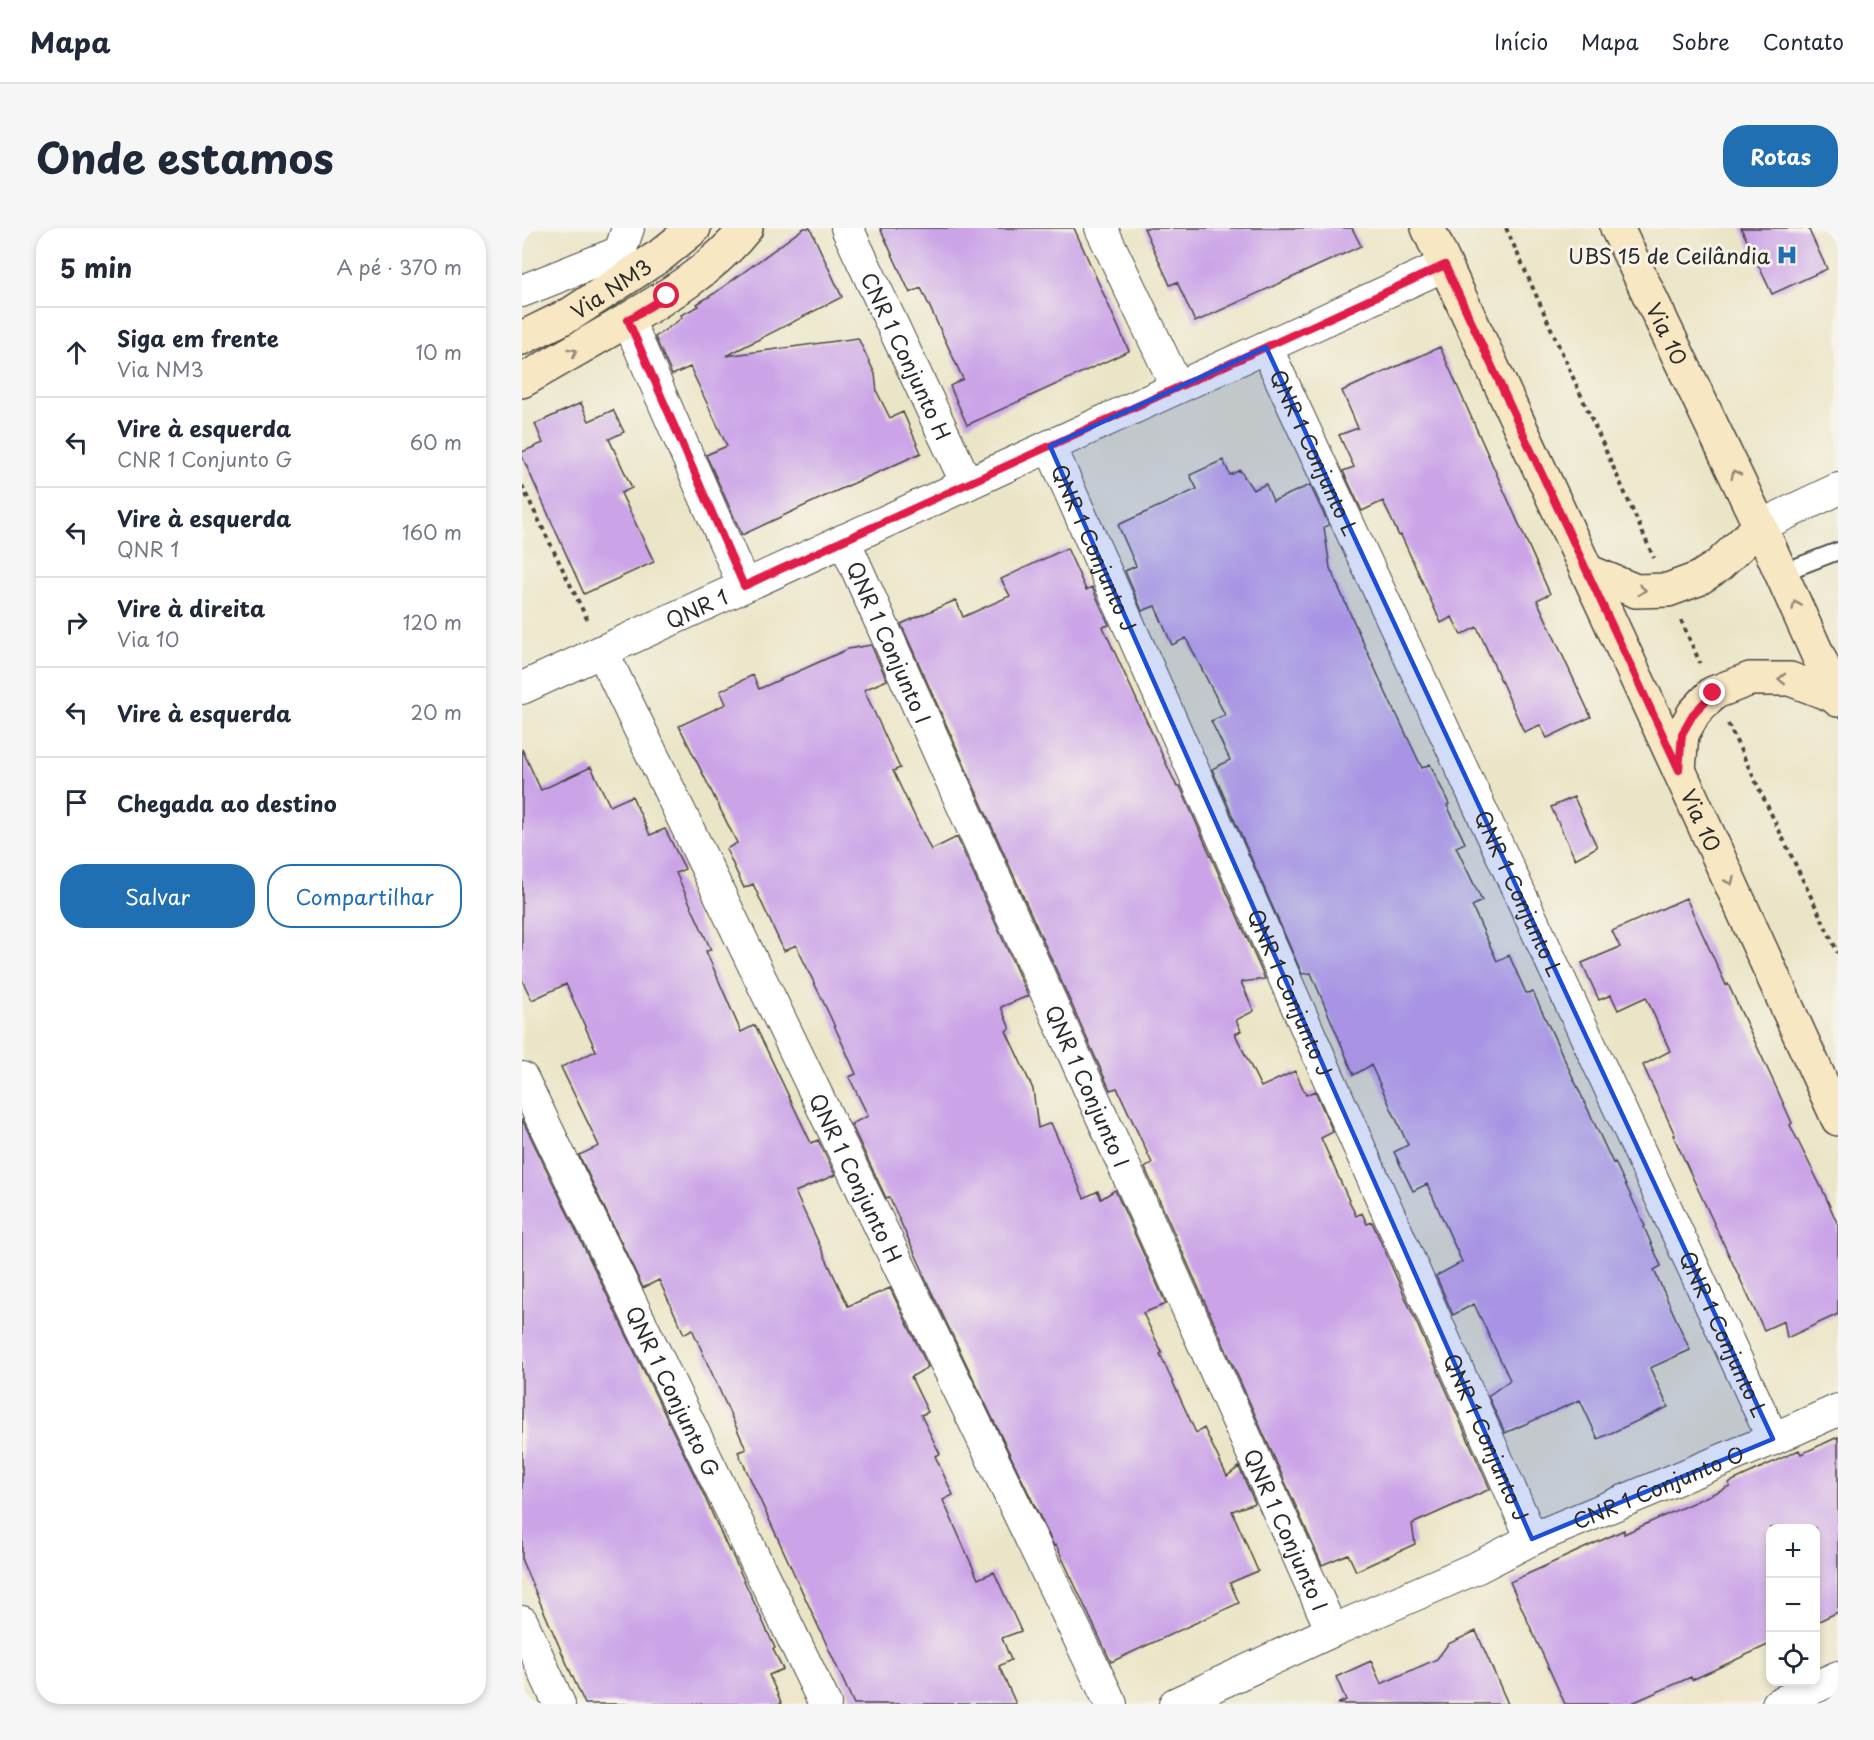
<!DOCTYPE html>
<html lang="pt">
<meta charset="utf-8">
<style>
:root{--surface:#fff;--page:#f6f6f7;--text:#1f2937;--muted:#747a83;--line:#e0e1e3;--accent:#1f6fb2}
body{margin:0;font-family:"Playpen Sans",sans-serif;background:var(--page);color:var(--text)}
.controls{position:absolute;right:18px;bottom:18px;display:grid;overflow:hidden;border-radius:12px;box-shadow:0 3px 9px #0003}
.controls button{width:54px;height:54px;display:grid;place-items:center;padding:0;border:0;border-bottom:2px solid var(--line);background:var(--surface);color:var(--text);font:30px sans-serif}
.stop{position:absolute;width:18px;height:18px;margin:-14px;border:4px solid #e11d48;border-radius:50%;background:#fff}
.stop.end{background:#e11d48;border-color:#fff;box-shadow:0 2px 6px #0008}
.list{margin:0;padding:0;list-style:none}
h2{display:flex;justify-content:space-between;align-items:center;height:78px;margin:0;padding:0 24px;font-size:26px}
h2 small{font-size:20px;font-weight:400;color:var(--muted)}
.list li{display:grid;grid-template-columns:39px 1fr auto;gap:18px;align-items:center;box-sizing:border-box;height:90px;padding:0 24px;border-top:2px solid var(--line)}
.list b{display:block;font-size:22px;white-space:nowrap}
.list p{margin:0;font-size:20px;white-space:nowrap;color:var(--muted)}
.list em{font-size:20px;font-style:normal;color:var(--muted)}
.actions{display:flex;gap:12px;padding:18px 24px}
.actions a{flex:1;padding:14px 0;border:2px solid var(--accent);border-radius:24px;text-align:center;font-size:21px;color:var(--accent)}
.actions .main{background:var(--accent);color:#fff}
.icon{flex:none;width:33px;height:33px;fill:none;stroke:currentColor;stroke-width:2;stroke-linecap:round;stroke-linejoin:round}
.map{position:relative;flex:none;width:1316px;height:1476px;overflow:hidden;border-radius:24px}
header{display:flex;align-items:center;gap:36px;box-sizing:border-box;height:84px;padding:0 30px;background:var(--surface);border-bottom:2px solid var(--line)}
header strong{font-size:28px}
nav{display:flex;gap:33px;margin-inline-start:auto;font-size:21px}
.intro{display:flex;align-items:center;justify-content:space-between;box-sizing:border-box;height:144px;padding:0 36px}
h1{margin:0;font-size:42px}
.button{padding:15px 27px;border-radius:24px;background:var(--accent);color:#fff;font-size:21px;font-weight:700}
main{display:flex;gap:36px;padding:0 36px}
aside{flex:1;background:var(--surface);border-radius:24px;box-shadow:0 3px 9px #0003}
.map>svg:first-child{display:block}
.building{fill:#cba4e8}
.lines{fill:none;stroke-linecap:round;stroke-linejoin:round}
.service-casing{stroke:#484742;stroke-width:20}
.minor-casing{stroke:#484742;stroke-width:34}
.secondary-casing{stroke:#484742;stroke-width:36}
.path{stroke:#484742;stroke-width:4;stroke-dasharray:4.5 4.5;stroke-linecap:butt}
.service{stroke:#fff;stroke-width:16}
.minor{stroke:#fff;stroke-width:32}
.secondary{stroke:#f8e7c3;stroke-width:33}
.oneway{stroke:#928977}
.route{stroke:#e11d48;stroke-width:8}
.marked{fill:#1d4ed8;fill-opacity:0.2;stroke:#1d4ed8;stroke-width:4.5;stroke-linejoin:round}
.labels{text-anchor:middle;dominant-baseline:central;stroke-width:6;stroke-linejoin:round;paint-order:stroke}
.poi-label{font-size:21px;fill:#2b2b2b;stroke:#f7f3e8;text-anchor:end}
.street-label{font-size:21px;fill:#2b2b2b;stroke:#f7f3e8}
</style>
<header>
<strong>Mapa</strong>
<nav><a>Início</a><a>Mapa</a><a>Sobre</a><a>Contato</a></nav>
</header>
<div class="intro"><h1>Onde estamos</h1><a class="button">Rotas</a></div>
<main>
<aside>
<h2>5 min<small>A pé · 370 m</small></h2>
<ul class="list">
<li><svg class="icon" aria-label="ahead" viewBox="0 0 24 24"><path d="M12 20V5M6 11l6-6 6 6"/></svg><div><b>Siga em frente</b><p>Via NM3</p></div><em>10 m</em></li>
<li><svg class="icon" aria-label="left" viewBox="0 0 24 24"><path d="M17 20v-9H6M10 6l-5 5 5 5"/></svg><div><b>Vire à esquerda</b><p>CNR 1 Conjunto G</p></div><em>60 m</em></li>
<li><svg class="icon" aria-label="left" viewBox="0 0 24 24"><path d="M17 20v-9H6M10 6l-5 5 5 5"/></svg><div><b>Vire à esquerda</b><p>QNR 1</p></div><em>160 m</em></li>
<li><svg class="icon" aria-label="right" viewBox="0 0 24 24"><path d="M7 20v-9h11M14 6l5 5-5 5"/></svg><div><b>Vire à direita</b><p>Via 10</p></div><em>120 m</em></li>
<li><svg class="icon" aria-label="left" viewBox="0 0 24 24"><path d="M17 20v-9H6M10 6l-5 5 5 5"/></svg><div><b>Vire à esquerda</b></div><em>20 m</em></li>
<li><svg class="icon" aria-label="arrive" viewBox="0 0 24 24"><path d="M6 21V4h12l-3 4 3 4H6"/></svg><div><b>Chegada ao destino</b></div></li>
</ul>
<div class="actions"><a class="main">Salvar</a><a>Compartilhar</a></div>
</aside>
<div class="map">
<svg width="1316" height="1476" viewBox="0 0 1316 1476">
<rect width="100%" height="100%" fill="#f7f3e8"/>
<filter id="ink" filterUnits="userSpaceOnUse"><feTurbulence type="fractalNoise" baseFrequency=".0167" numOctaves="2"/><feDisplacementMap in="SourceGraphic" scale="12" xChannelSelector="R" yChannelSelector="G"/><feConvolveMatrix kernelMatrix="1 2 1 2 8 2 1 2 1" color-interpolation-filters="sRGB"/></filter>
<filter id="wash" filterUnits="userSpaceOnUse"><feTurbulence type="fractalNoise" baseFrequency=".008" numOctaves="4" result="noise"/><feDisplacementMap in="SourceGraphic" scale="24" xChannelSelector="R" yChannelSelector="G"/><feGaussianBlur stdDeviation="1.35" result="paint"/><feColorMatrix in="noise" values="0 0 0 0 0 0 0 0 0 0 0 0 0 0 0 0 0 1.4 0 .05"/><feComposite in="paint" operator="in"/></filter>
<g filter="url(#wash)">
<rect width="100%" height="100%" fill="#ebe5c7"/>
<g id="blocks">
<path class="building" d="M282 0H288L320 69 204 128 336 110 353 146 355 164 368 190 381 184 399 225 310 265 220 307 184 227 205 218 168 139 150 147 133 109 160 90 159 87 177 78 175 76 193 65Z
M358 0H552L607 123 445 197 428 158 441 151 399 60 388 65Z
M622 0H830L839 18 673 94 655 54 648 57Z
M1219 0H1286L1305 41 1250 66Z
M918 119 1028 366 1015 372 1069 489 1025 510 1018 497 1002 504 955 399 939 407 930 389 919 395 879 307 877 308 861 273 840 283 821 243 832 239 817 207 836 200 820 163Z
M59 175 67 193 91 182 102 204 87 211 110 260 99 265 132 334 62 366 0 228V224L21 215 13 196Z
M701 232 708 247 718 242 731 262 744 256 751 273 788 257 807 297 802 299 808 340 827 383 873 485H874L900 540 908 536 927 576 925 577 943 615 934 619 960 673 950 678 975 733 987 727 1004 765 1011 764 1091 935 1093 934 1123 998 1122 999 1139 1038 1132 1042 1168 1122 1128 1140 1146 1179 1076 1211 1058 1172 983 1205 966 1168 988 1152 952 1076 931 1087 914 1048 940 1034 905 956 891 963 872 924 886 917 849 837 832 847 789 745 780 746 690 541 708 532 689 493 703 487 664 410 650 417 633 378 620 383 603 343 614 338 596 297 675 261 668 247Z
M545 320 564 362 570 359 587 397 581 399 655 559 658 558 743 751 719 754 732 783 714 792 719 803 713 806 739 859 773 843 784 867 793 863 811 904 799 910 834 988 840 985 845 996 850 994 968 1261 890 1296 893 1316 834 1343 826 1326 800 1337 623 940 630 935 595 860 588 862 379 396 434 372 441 389 488 368 479 351Z
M349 417 365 452 342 462 378 540 371 543 409 622 435 609 506 768 479 779 488 801 484 803 511 861 516 900 529 895 562 970 576 963 579 971 593 962 644 1076 621 1085 640 1125 638 1126 674 1205 682 1200 705 1248 717 1239 733 1275 710 1283 736 1343 708 1355 717 1375 589 1434 534 1317 532 1318 400 1044 401 1043 367 969 364 970 329 896 346 888 327 849 334 846 308 788 274 717 262 723 231 656 222 660 204 621 215 615 157 498 204 476 198 463 231 447 237 461 326 421Z
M0 521 19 562 69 539 88 578 110 568 128 607 143 601 163 641 154 645 189 722 184 723 219 804 233 797 289 915 296 912 313 947 273 964 326 1078 368 1060 406 1139 389 1149 406 1184 399 1187 418 1226 413 1228 431 1267 421 1272 456 1351 472 1344 499 1403 480 1410 489 1432 477 1438 494 1476H332L216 1224 224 1221 170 1101 162 1106 137 1052 121 1060 57 927 77 918 39 839 74 823 44 756 10 772 0 752Z
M1052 569 1075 619 1053 631 1029 579Z
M1164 670 1204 757 1206 756 1254 859 1270 895 1268 897 1302 965 1316 997V1086L1265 1110 1262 1093 1242 1102 1167 942 1151 907H1153L1121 837 1148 823 1124 769 1096 782 1089 767 1077 772 1060 735 1098 719 1090 703Z
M0 891 180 1263 207 1323 208 1322 253 1420 251 1421 261 1441 247 1447 260 1476H63L48 1443 0 1333Z
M1316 1209V1384L1293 1395V1300H1248V1416L1170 1452 1169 1449 1108 1476H1043L988 1354 1102 1302V1306L1208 1258 1206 1255 1277 1222 1279 1226Z
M954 1403 986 1476H815L824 1472 814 1449 849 1433 859 1456 915 1431 926 1416Z"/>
</g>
</g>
<g filter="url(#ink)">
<use href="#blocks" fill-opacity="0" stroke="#484742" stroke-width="1.5"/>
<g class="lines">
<defs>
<path id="service" d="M1259 345 1316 323"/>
<g id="minor">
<path id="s1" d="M325 0 445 256"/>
<path d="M579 0 655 159"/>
<path d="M0 63 98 24 106 0"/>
<path d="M106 92 222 358"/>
<path id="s2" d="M744 119 1251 1211"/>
<path id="s3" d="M528 218 1010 1311"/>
<path d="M1238 298 1316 261"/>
<path id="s4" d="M322 312 810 1403"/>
<path id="s5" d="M80 423 589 1476"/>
<path id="s6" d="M0 460 923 37"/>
<path id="s7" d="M0 850 303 1476"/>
<path d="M0 1394 37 1476"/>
<path id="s8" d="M653 1476 810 1403 956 1339 1010 1311 1251 1211 1316 1182"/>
<path d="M1256 1476 1316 1449"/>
</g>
<g id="secondary">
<path id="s9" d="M906 0 1157 542 1316 891"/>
<path id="s10" d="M1095 0 1238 298 1316 472"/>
<path id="s11" d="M0 110 49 86 139 27 172 0"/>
<path d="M0 153C31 135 61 118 92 100 139 72 190 43 224 0"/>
<path d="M1065 343 1114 363 1146 362 1176 351 1196 338 1238 298"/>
<path d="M1157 542 1160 506 1172 485 1191 465 1228 451H1268L1315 469"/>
</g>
</defs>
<use href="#service" class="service-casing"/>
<use href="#minor" class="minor-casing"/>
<use href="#secondary" class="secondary-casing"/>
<path class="path" d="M984 0 1132 330
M0 258 67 395
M1159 392 1178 435
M1206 496 1316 725"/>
<use href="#service" class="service"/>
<use href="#minor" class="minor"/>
<use href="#secondary" class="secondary"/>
</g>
<defs><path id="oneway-chevron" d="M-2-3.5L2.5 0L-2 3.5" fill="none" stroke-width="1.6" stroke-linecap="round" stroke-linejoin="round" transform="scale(1.5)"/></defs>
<g class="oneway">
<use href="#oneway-chevron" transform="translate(51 124) rotate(-30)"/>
<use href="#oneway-chevron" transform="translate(1213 246) rotate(-116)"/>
<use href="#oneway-chevron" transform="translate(1120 362) rotate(4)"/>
<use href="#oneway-chevron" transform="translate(1274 377) rotate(-114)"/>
<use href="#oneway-chevron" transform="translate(1260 451) rotate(-179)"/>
<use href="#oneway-chevron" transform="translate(1208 653) rotate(66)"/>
</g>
</g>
<g class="lines" filter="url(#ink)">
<path class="route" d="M145 68 106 92 222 358 923 37 1157 542 1160 506 1172 485 1191 465"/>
</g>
<path class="marked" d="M744 119 1251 1211 1010 1311 528 218Z"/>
<defs>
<symbol id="hospital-bare" viewBox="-9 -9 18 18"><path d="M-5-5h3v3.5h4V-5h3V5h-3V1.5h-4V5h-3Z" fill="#1f6fb2" stroke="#f7f3e8" stroke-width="2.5" paint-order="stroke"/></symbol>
</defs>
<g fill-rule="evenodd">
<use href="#hospital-bare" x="1250" y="12" width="30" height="30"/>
</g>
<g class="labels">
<g class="poi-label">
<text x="1248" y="27">UBS 15 de Ceilândia</text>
</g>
<g class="street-label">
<text stroke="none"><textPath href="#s11" startOffset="102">Via NM3</textPath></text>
<text stroke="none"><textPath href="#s10" startOffset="117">Via 10</textPath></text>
<text stroke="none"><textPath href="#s1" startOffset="141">CNR 1 Conjunto H</textPath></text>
<text stroke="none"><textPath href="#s2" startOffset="116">QNR 1 Conjunto L</textPath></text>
<text stroke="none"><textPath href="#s3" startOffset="111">QNR 1 Conjunto J</textPath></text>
<text stroke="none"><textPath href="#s6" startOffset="192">QNR 1</textPath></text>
<text stroke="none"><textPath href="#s4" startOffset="112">QNR 1 Conjunto I</textPath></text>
<text stroke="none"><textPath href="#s9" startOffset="652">Via 10</textPath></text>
<text stroke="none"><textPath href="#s2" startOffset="602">QNR 1 Conjunto L</textPath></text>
<text stroke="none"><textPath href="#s3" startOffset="597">QNR 1 Conjunto J</textPath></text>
<text stroke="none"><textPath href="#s4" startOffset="598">QNR 1 Conjunto I</textPath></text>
<text stroke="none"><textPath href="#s5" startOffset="585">QNR 1 Conjunto H</textPath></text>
<text stroke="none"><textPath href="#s2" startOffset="1088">QNR 1 Conjunto L</textPath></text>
<text stroke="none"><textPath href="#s7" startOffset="348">QNR 1 Conjunto G</textPath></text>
<text stroke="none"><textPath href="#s3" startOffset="1083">QNR 1 Conjunto J</textPath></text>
<text stroke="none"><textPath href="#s8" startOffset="530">CNR 1 Conjunto O</textPath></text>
<text stroke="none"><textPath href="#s4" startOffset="1084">QNR 1 Conjunto I</textPath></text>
</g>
</g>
</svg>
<div class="controls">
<button>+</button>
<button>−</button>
<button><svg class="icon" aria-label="locate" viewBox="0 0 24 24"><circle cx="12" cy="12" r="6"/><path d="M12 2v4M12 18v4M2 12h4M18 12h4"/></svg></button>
</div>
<div class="stop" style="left:145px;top:68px"></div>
<div class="stop end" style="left:1191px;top:465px"></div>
</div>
</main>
